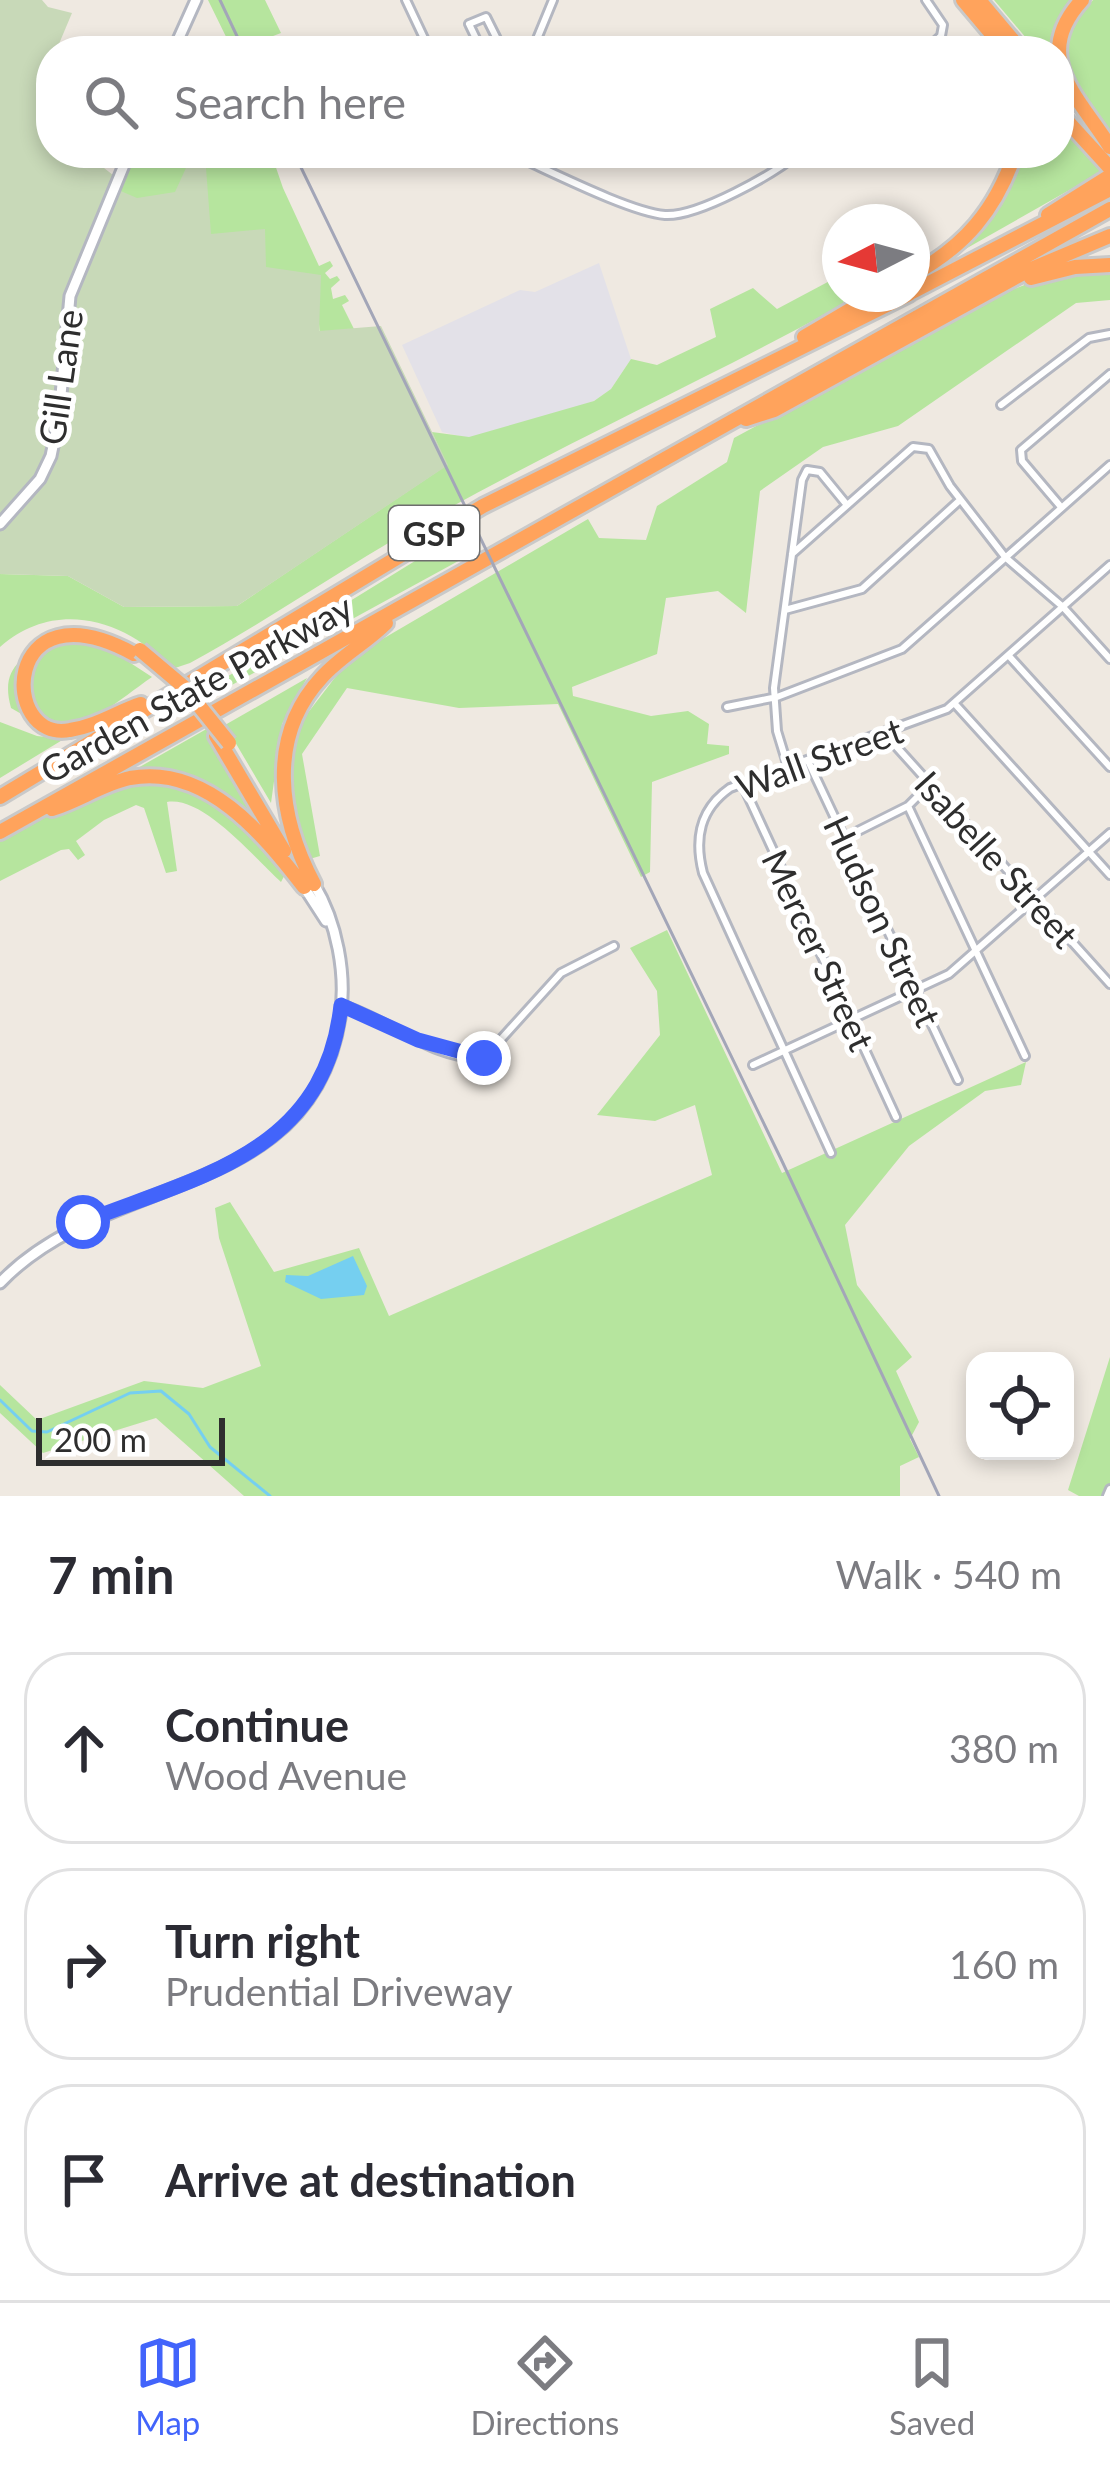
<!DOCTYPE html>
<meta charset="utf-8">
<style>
:root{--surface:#fff;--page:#f2f2f3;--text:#2b2b33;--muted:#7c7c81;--line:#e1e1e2;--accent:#4264fb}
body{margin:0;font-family:Lato,sans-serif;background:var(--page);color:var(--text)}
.controls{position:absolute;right:36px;bottom:36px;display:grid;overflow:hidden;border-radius:24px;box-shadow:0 6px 18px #0003}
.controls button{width:108px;height:108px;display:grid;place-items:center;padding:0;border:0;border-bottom:3px solid var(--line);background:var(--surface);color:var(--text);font:60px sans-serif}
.compass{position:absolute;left:822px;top:204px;width:108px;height:108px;border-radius:50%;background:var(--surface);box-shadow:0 6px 18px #0003;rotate:264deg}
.scale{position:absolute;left:36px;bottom:30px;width:189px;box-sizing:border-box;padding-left:12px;border:6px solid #2e2e2e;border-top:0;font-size:33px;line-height:42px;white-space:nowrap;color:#2e2e2e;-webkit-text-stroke:9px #fff;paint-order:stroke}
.stop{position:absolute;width:36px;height:36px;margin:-27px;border:9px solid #4264fb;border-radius:50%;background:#fff}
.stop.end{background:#4264fb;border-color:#fff;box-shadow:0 3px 12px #0008}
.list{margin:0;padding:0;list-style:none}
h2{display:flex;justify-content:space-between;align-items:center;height:156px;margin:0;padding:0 48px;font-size:51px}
h2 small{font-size:39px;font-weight:400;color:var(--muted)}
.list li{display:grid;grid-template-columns:78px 1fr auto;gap:36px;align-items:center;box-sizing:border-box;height:192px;margin:0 24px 24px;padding:0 24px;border:3px solid var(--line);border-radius:48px}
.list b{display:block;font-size:45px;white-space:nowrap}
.list p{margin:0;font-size:39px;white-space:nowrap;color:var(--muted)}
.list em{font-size:39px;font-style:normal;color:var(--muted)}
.icon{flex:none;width:66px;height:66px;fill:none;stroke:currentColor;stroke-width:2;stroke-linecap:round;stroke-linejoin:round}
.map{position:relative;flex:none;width:1110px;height:1496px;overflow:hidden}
.search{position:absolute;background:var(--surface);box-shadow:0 6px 18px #0003;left:36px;right:36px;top:36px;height:132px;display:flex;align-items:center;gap:30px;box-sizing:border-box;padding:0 42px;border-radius:48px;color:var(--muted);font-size:45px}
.sheet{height:804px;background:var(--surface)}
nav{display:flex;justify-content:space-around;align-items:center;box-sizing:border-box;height:168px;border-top:3px solid var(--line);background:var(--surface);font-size:33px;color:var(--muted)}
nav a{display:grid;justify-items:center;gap:6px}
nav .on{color:var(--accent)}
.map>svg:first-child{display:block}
.industrial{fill:#e3e1e8}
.green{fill:#b6e59e}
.cemetery{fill:#c8d9b8}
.water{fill:#75cff0}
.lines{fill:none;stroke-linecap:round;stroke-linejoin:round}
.stream{stroke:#75cff0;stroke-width:3}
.street-casing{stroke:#b4b7c1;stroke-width:12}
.secondary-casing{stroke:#b4b7c1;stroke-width:15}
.highway-casing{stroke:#c9c9c9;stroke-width:20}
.street{stroke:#fff;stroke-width:6}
.secondary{stroke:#fff;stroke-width:9}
.highway{stroke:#ffa35c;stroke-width:14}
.rail{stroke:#a3a6b8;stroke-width:3}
.highway-bridge-casing{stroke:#c9c9c9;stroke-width:20;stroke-linecap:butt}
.highway-bridge{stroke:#ffa35c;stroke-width:14}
.route{stroke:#4264fb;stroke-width:15}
.labels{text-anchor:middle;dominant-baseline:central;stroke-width:10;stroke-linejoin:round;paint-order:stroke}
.shield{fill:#fff;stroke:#6d6d6d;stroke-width:3}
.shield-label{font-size:33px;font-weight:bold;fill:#2e2e2e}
.street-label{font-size:36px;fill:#2e2e2e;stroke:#fff}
</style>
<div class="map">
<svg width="1110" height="1496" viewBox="0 0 1110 1496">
<rect width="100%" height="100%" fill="#efe9e1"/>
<path class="industrial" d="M599 263 631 359 611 389 594 401 506 430 469 438 442 432 402 345 520 290 535 292Z"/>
<path class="green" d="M208 0H265L281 33 233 51Z
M994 0H1077L1066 10 1054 51H1037Z
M1093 0H1110V136C1075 86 1039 54 1093 0Z
M1059 125 1103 171 953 256 998 208 1019 153H1059Z
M134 153H271L283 188 319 266 330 261 333 266 325 273 330 279 337 276 340 280 331 288 333 299 345 295 349 301 342 305 354 329 320 338 316 281 287 278 216 243 178 200 117 198Z
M1110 272V300L1076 303 898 426 823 447 760 491 746 613 718 591 666 598 657 654 572 687 573 696 651 716 688 711 709 724 707 744 729 746V754L652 782 650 872 641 877 558 704 459 708 347 688 302 754 320 856 306 860 288 790 297 727 350 658 588 519 599 538 646 540 657 506 727 462 734 438 1001 294 1043 278Z
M839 276 844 304C709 378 569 441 435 516 352 562 274 617 190 663L172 669C126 619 55 598 0 647V574L68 576 124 607 237 606 447 465 432 432 469 437 594 401 611 389 631 359 657 365 716 337 710 309 753 288 777 309Z
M462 532 473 553 219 692 212 686Z
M51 639 109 649 152 677C100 713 75 746 11 708 0 668 21 659 51 639Z
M307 678 282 724 271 803 225 725Z
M0 722 37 736 64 739 0 778Z
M210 727 261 811 246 820 289 867 281 882C254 858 204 796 167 802L177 871 166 873 144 808 136 805 104 820 76 841 85 855 78 860 69 849 61 850 0 881V832L129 773Z
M667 930 782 1173 1026 1062 1021 1085 985 1091 909 1146 845 1225 857 1285 912 1357 896 1371 919 1422 910 1439 919 1457 900 1466V1496H244L156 1418 43 1453 0 1413V1385L37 1420 144 1381 203 1388 261 1366 219 1238 215 1208 230 1202 274 1272 359 1248 389 1316 712 1175 695 1105 655 1121 597 1115 660 1035 657 991 630 948Z
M1110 1357V1496H1079L1068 1490Z"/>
<path class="cemetery" d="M0 0H42L48 7 72 13 56 51H51L44 77 51 83V153H85L118 179 116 189 137 198 175 192 186 168H206L211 234 265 229 266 267 321 275 319 331 381 326 448 465 237 606 124 607 68 576 0 574Z"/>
<path class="water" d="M353 1256 367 1286 364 1295 321 1299 285 1282 286 1275 308 1276Z"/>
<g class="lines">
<path class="stream" d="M0 1400 32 1431 47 1432 130 1393 161 1391 189 1414 210 1447 270 1496"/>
<defs>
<path id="street" d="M406 0 430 51
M482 51 469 24 486 17 503 51
M532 51 553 0
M925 51 941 36 943 25 926 0
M509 153C546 169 629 212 665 215 698 217 774 174 799 153
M1001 405 1089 338 1110 334
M1061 507 1022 461 1021 450 1110 374
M792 554 913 447 929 449 950 486 1005 557 1063 607 1110 659
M785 610 862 589 960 500
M1009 656 1110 767
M955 704 1110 875
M727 707 777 697 902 649 1110 465
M885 734 1110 984
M809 763 958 1080
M788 767 777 731 774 688 802 480 807 470 820 472 847 505
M742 783 896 1117
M908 806 1025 1056
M844 838 908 806 930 784
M343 1005C389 1019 434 1061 484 1058L561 973 614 946
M753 1065 949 974 1110 833
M831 1153 703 873C694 838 700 809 730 788L947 709 1110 565
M1107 1496 1110 1489"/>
<path id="secondary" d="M173 51 196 0
M0 524 40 479 51 456 59 417 70 296 129 153
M304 887 326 921
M0 1283C107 1170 311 1203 340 1018 347 975 337 922 314 884"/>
<path id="highway" d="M963 0 1006 51
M979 0 1022 51
M1082 0C1029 58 1080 98 1110 147
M1059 112 1110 168
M1048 215 1110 176
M912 275C964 247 996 210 1015 153
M1031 278 1075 267 1110 265
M912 292 1110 189
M804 337 877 294
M746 419 774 410 1029 270 1110 236
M134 654C0 581 0 744 70 730 97 726 117 712 141 704
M216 736 284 851
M0 797 483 506 909 294
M52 809C79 801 102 784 130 778 206 764 263 834 304 887
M0 832 1110 209
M314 884C279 818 266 737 322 677 341 656 366 643 386 623"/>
</defs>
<use href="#street" class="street-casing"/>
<use href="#secondary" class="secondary-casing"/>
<use href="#highway" class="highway-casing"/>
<use href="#street" class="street"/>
<use href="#secondary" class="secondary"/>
<use href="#highway" class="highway"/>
<path class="rail" d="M220 0 244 51
M294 153 781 1159 939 1496"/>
<defs>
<path id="highway-bridge" d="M140 650 184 687 229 743"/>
</defs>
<use href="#highway-bridge" class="highway-bridge-casing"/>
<use href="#highway-bridge" class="highway-bridge"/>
</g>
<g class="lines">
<path class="route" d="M83 1222C199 1176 325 1153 341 1005L418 1040 484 1058"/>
</g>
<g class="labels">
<rect class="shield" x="389" y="506" width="90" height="54" rx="9"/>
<g class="shield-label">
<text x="434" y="533">GSP</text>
</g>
<g class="street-label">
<text transform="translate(60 377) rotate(-82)">Gill Lane</text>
<text transform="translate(196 688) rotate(-29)">Garden State Parkway</text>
<text transform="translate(819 758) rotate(-20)">Wall Street</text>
<text transform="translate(997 859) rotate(48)">Isabelle Street</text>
<text transform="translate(883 921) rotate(65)">Hudson Street</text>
<text transform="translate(819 950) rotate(65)">Mercer Street</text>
</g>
</g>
</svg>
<div class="controls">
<button><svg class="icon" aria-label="locate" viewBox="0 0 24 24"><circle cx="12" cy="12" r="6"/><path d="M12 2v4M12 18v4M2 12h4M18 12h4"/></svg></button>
</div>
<svg class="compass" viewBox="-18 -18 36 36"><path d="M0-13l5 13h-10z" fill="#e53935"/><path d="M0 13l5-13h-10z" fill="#7c7c81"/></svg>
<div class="scale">200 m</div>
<div class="stop" style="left:83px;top:1222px"></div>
<div class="stop end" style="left:484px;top:1058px"></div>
<div class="search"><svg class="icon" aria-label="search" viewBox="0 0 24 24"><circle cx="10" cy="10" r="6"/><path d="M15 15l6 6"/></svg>Search here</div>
</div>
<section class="sheet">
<h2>7 min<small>Walk · 540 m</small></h2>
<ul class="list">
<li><svg class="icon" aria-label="ahead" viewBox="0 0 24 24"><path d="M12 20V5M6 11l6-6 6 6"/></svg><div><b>Continue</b><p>Wood Avenue</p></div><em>380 m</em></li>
<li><svg class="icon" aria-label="right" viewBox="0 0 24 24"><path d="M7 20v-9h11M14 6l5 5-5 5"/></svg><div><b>Turn right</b><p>Prudential Driveway</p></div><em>160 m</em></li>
<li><svg class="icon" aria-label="arrive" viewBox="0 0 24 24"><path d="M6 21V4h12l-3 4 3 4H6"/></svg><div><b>Arrive at destination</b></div></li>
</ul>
</section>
<nav>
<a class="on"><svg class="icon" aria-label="map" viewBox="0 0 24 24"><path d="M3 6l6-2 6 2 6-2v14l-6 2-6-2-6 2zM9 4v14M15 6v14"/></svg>Map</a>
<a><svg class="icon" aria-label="directions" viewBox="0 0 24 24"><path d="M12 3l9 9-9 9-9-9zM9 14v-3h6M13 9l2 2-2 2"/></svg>Directions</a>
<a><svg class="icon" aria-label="saved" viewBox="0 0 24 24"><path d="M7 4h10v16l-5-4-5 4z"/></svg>Saved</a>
</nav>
